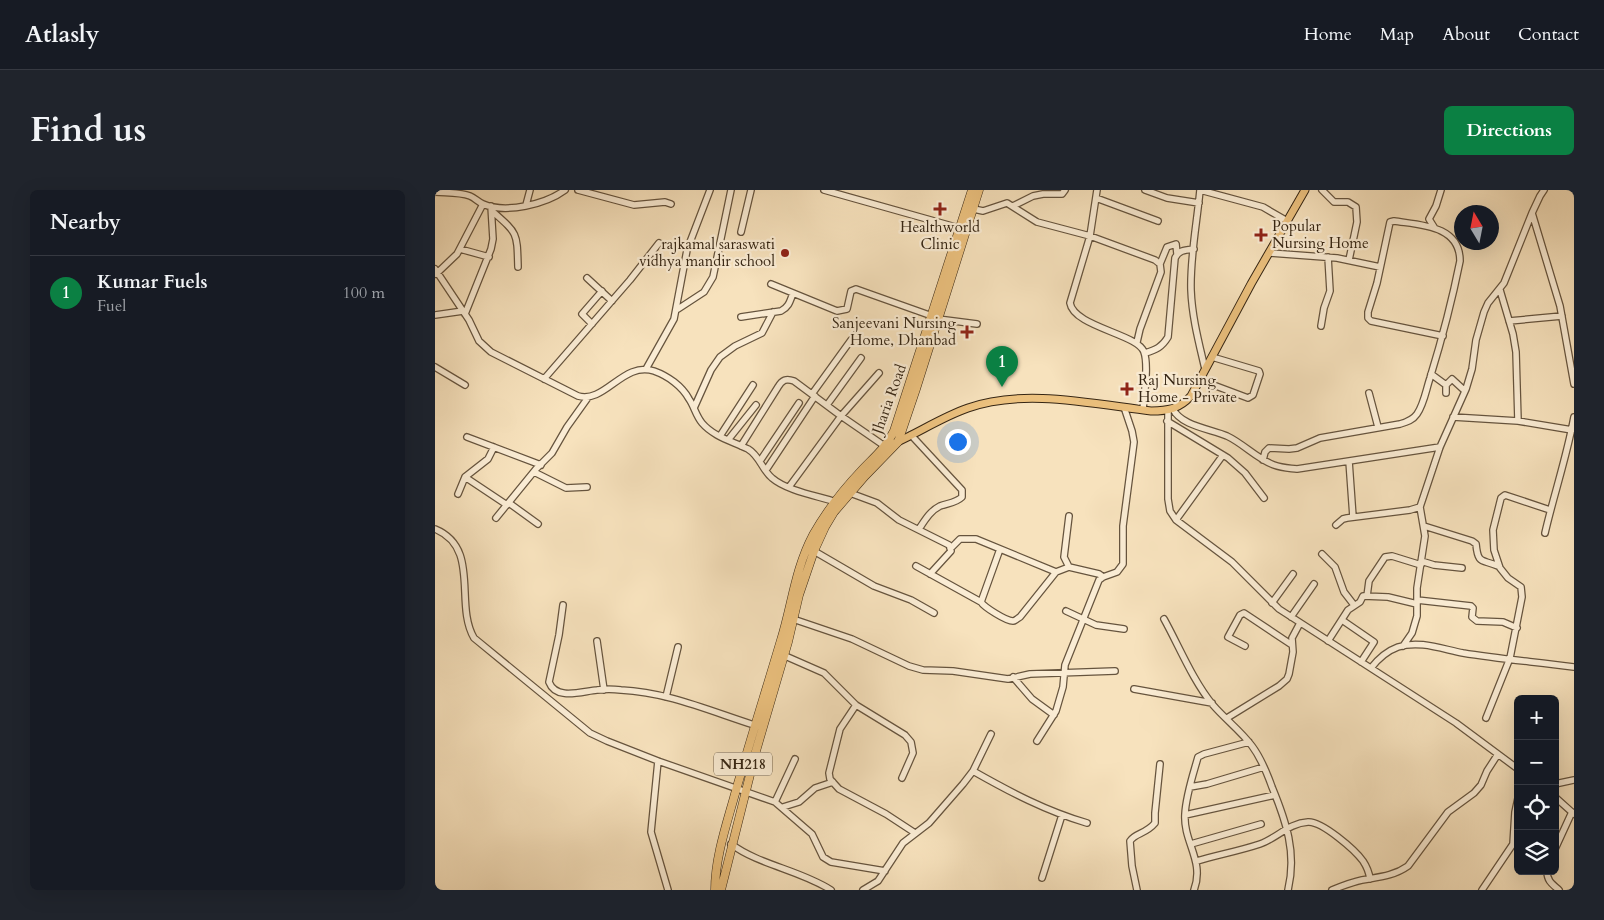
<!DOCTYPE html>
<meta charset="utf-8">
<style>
:root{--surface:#171b24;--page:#20242c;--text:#f1f3f6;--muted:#9ea1a6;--line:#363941;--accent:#0b8043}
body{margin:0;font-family:Cardo,serif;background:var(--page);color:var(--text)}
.controls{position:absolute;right:15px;bottom:15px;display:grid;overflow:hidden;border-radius:8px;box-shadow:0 5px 20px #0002}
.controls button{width:45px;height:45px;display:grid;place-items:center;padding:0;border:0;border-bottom:1px solid var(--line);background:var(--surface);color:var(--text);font:25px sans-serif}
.compass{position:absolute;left:1019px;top:15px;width:45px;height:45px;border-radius:50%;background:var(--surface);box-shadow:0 5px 20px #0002;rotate:350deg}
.you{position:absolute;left:522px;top:251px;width:18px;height:18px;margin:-12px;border:4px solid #fff;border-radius:50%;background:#1a73e8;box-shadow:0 0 0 8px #1a73e833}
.badge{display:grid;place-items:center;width:32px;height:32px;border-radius:50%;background:var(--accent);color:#fff;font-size:16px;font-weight:700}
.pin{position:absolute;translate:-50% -41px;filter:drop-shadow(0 1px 2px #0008)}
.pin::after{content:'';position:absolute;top:26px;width:18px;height:15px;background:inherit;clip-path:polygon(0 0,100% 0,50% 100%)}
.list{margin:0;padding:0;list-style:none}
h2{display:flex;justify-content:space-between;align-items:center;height:65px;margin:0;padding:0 20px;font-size:21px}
h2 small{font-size:16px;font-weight:400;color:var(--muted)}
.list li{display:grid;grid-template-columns:32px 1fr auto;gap:15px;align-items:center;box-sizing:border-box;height:75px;padding:0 20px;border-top:1px solid var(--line)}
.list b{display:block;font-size:19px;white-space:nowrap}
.list p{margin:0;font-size:16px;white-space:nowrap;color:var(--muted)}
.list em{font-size:16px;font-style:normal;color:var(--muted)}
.icon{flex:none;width:28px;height:28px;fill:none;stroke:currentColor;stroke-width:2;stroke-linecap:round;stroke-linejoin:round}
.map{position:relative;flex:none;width:1139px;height:700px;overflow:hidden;border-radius:8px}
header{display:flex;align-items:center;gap:30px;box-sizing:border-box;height:70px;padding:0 25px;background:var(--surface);border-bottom:1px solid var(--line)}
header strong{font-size:24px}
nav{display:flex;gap:28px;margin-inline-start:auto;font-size:18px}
.intro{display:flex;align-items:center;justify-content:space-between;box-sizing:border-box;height:120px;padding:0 30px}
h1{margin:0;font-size:35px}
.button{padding:12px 22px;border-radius:8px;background:var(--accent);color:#fff;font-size:18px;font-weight:700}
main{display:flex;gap:30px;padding:0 30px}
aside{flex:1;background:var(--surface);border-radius:8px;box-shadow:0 5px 20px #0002}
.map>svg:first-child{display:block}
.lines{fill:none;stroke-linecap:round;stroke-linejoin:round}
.minor-casing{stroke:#66543e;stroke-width:8}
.major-casing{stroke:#352513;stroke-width:9}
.highway-casing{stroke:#352513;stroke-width:9}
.minor{stroke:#faecd4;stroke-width:5.5}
.major{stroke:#ecc17e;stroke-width:7}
.highway{stroke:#ecc17e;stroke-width:8}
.poi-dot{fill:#8f2418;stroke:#faecd4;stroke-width:2}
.labels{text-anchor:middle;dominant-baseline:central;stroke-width:4.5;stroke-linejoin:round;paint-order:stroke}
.shield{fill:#faecd4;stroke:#70614d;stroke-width:1}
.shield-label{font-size:14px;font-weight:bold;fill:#352513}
.poi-label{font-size:15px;fill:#352513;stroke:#faecd4;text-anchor:start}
.street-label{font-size:15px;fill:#352513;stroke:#faecd4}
</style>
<header>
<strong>Atlasly</strong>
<nav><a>Home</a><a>Map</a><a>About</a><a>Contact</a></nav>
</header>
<div class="intro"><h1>Find us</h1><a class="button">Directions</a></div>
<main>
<aside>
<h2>Nearby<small></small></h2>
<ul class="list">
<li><span class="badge">1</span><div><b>Kumar Fuels</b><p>Fuel</p></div><em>100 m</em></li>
</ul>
</aside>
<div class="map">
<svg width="1139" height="700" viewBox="0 0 1139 700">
<rect width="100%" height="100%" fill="#f7e2bd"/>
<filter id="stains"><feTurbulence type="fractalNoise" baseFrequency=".004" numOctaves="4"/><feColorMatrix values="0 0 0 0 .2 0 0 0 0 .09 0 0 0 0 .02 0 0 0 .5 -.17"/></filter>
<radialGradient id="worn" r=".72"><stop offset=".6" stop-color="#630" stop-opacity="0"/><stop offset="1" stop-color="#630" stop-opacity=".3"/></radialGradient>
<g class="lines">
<defs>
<path id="minor" d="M143 0 199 15 230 12 236 14
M389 0 524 38
M662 0 655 46 635 113C639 137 703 144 709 162 714 175 709 205 708 220
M710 0 732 8 764 13
M765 0C762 33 755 67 756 100 757 127 764 153 770 179
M765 0 828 17 852 31
M887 0 899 12H913L921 17 922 32 914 70
M1109 0 1105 6 1097 23 1125 116 1139 194
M0 2C11 3 24 2 35 6 40 8 43 12 48 14 71 24 111 14 130 0
M661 8 723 31
M91 15 95 0
M578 16 598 6 608 4H627L630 0
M534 18 548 21 572 13 602 32 655 46 720 70 725 74 726 82 705 139 702 152
M57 21C83 44 82 42 83 77
M999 37 994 29 1001 16 1006 0
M306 42 316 0
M25 59 54 67
M834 63 902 68 945 77
M725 74 732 57 741 54 742 64
M0 79 34 130 44 151 56 162 143 206C170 214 188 171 219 181 233 186 247 196 254 209 259 216 261 226 267 233 279 247 297 251 313 259 325 266 327 280 337 288 352 301 383 306 401 312
M1 84 22 64 48 14
M152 88 177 111
M336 94 402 121 412 119 416 101 421 99 497 126
M1065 100 1078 144 1081 162 1083 231
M243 119 269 102 278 87 296 0
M30 124 56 59 58 49 56 16
M0 125 28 121
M306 127 346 121C354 117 355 111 358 103
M503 129 542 134
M1074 131 1127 126
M157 134 147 124 167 101
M886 136 889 118 895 101 893 67
M710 163C721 160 727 157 733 147L740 68C744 60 750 60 759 59
M0 177 30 195
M211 179 239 129 252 60 275 0
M996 184 1011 195
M109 189 195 90 224 53
M765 190 813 208 818 205 825 184 824 181 777 167
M934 203 943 237
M1011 203V195L1017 189 1030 201
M377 204 416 150
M392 215 426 168
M259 218 276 180 285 167 300 156 327 143 338 122
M738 219C746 236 776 239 792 246 809 254 822 269 839 275 847 278 854 278 862 279L1005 257
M733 220V309L735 321 741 330 797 372 844 419 1021 533 1083 579
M1018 227 1083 231 1137 240
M732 231 793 268 810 283 829 308
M476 245 527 300V307C521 313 513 313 505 316 495 321 490 330 484 339
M285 246 318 195
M32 247 106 275
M293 250 321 215
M306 256 343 197C347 190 351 188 359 191L406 226 451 257
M828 270 830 262 834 258 854 259 862 258 885 248 965 234C972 232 978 230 982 224 989 214 991 200 995 188 1007 149 1017 111 1025 71 1025 35 985 35 959 31L955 32 942 93 933 122V128L936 131 1008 146
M325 271 364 213
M914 271 918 327
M331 280 380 206
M99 282 131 298 152 297
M30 287 72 315
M354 297 406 226 444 183
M415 303 442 313 464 330 514 355 516 361 495 384
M23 304 30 287 53 269 59 257
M74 313 103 334
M634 326 629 367 634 377
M61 328 101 279 117 263 132 237 152 209
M741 330 788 265
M901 335 908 329 912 328 975 320 985 317
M989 336 1037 351 1041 354C1043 375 1047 369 1063 376
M0 339C46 358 19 414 39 448L155 543 172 551 223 571 340 612 377 644 388 667 396 672 450 681
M1110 343C1119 304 1132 266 1139 227
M516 358 525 349H541L621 382 634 377 664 384 668 387
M565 359 546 412C549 417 571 431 578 431 580 431 583 428 585 427L621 382
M379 361 439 396 476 410 499 423
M887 364 900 377 909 402 919 415
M986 371 999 375 1027 378
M481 376 546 412
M932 406 934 391 950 367 957 366 986 375
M982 410 1036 416 1038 418 1037 427 1042 431 1068 432 1082 438
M837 413 858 384
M128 415 124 445 114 492C121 511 148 501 162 500 170 499 178 499 186 500 232 502 275 521 319 535
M631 421 661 435 689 439
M856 427 879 394
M358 429 417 449 474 476 488 480 518 481 573 489 595 484 680 481
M729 429C744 456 758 491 778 515 790 529 806 541 817 556 826 568 832 583 837 597 851 631 862 663 853 700
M907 430 939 452 926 472
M162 451 169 500
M893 451 913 420 925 412 928 406 953 407 982 414
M810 456 793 447 805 425 809 423 857 455
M968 456 977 443 982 426V398L990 346 985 317 1005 257 1031 199 1037 179 1041 150 1049 122 1053 113 1069 93 1097 23
M348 465 389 483 421 515 470 545 476 552 478 563 467 588
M936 478C943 469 952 461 963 457 984 450 1007 459 1028 463 1064 469 1102 472 1139 477
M578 487 597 509 619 525
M699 499 777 513
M231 507 243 457
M421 515 405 539 394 583 395 589 404 599 451 624 480 643
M792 528 844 496 852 489 854 484 858 462 857 448 865 433
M1051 528 1075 468 1087 407 1086 397 1073 388 1065 378 1059 360 1058 340 1066 308 1070 305 1115 320
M602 551 621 521 628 497 630 475 664 390 668 387 682 382 688 374V336L699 252 697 241 689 217
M223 571 216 642 233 700
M538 581C575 602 611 621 652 633
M1120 594 1139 590
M755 597 772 594 829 577
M1120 607 1139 624
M340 612 360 569
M348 617 364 612 380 598 398 592
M750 625 840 605
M296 654C324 675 365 680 396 700
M756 654 826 634
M1120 659 1137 622
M762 671C782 665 804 661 825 654 842 648 854 633 873 632 887 631 920 660 928 671 932 677 934 682 935 689
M1112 681C1112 691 1117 694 1124 700
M607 688 627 625
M428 700 443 691 468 653 494 633 528 594 538 581 556 544
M702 700 697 676 695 651C700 643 711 644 720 633V623L725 574
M759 700C770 671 748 652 750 624 751 605 758 585 763 567L769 564 814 552
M897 700C907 696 917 692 927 690 944 687 959 686 973 676L1013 622 1039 603 1046 595 1052 581 1063 564
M1047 700 1078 654 1080 622 1083 608"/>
<path id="major" d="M460 253C485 242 507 227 533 218 588 198 659 214 716 221 733 221 744 219 756 206L816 94 870 0"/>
<path id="highway" d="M280 700C280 670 290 639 298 611 313 557 330 504 346 450 357 415 360 379 378 345 391 322 407 301 426 281 438 268 451 258 459 241L537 0
M286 700 321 561 353 452 364 405 379 361 390 337 399 322 430 286 463 252 481 199 544 0"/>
</defs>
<use href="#minor" class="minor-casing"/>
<use href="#major" class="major-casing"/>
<use href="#highway" class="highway-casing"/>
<use href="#minor" class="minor"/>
<use href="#major" class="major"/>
<use href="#highway" class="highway"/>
</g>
<g class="poi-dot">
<path d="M502.5 11.5h5v5h5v5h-5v5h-5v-5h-5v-5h5z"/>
<path d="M823.5 37.5h5v5h5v5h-5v5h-5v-5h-5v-5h5z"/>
<circle cx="350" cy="63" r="5"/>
<path d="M529.5 134.5h5v5h5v5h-5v5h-5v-5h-5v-5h5z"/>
<path d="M689.5 191.5h5v5h5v5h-5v5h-5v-5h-5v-5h5z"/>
</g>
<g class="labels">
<rect class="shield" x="279" y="562.5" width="58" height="23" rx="4"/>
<g class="shield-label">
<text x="308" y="574">NH218</text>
</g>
<g class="poi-label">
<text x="837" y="36">Popular<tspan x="837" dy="17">Nursing Home</tspan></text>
<text x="505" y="37" text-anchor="middle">Healthworld<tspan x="505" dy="17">Clinic</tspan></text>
<text x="340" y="54" text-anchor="end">rajkamal saraswati<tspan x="340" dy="17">vidhya mandir school</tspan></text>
<text x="521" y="133" text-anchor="end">Sanjeevani Nursing<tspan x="521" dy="17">Home, Dhanbad</tspan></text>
<text x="703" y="190">Raj Nursing<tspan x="703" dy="17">Home - Private</tspan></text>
</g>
<g class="street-label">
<text transform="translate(454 209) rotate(-70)">Jharia Road</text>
</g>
</g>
<rect width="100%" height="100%" filter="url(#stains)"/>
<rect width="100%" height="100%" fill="url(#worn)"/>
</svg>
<div class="controls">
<button>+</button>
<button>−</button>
<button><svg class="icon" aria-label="locate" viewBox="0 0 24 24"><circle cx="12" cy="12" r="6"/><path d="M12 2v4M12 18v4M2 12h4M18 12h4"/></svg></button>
<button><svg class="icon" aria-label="layers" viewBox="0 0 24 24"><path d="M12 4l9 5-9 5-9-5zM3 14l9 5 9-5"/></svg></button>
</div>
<svg class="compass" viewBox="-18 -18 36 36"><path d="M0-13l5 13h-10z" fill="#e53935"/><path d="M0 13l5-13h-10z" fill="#9ea1a6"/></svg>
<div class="you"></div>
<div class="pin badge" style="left:567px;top:197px">1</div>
</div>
</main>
